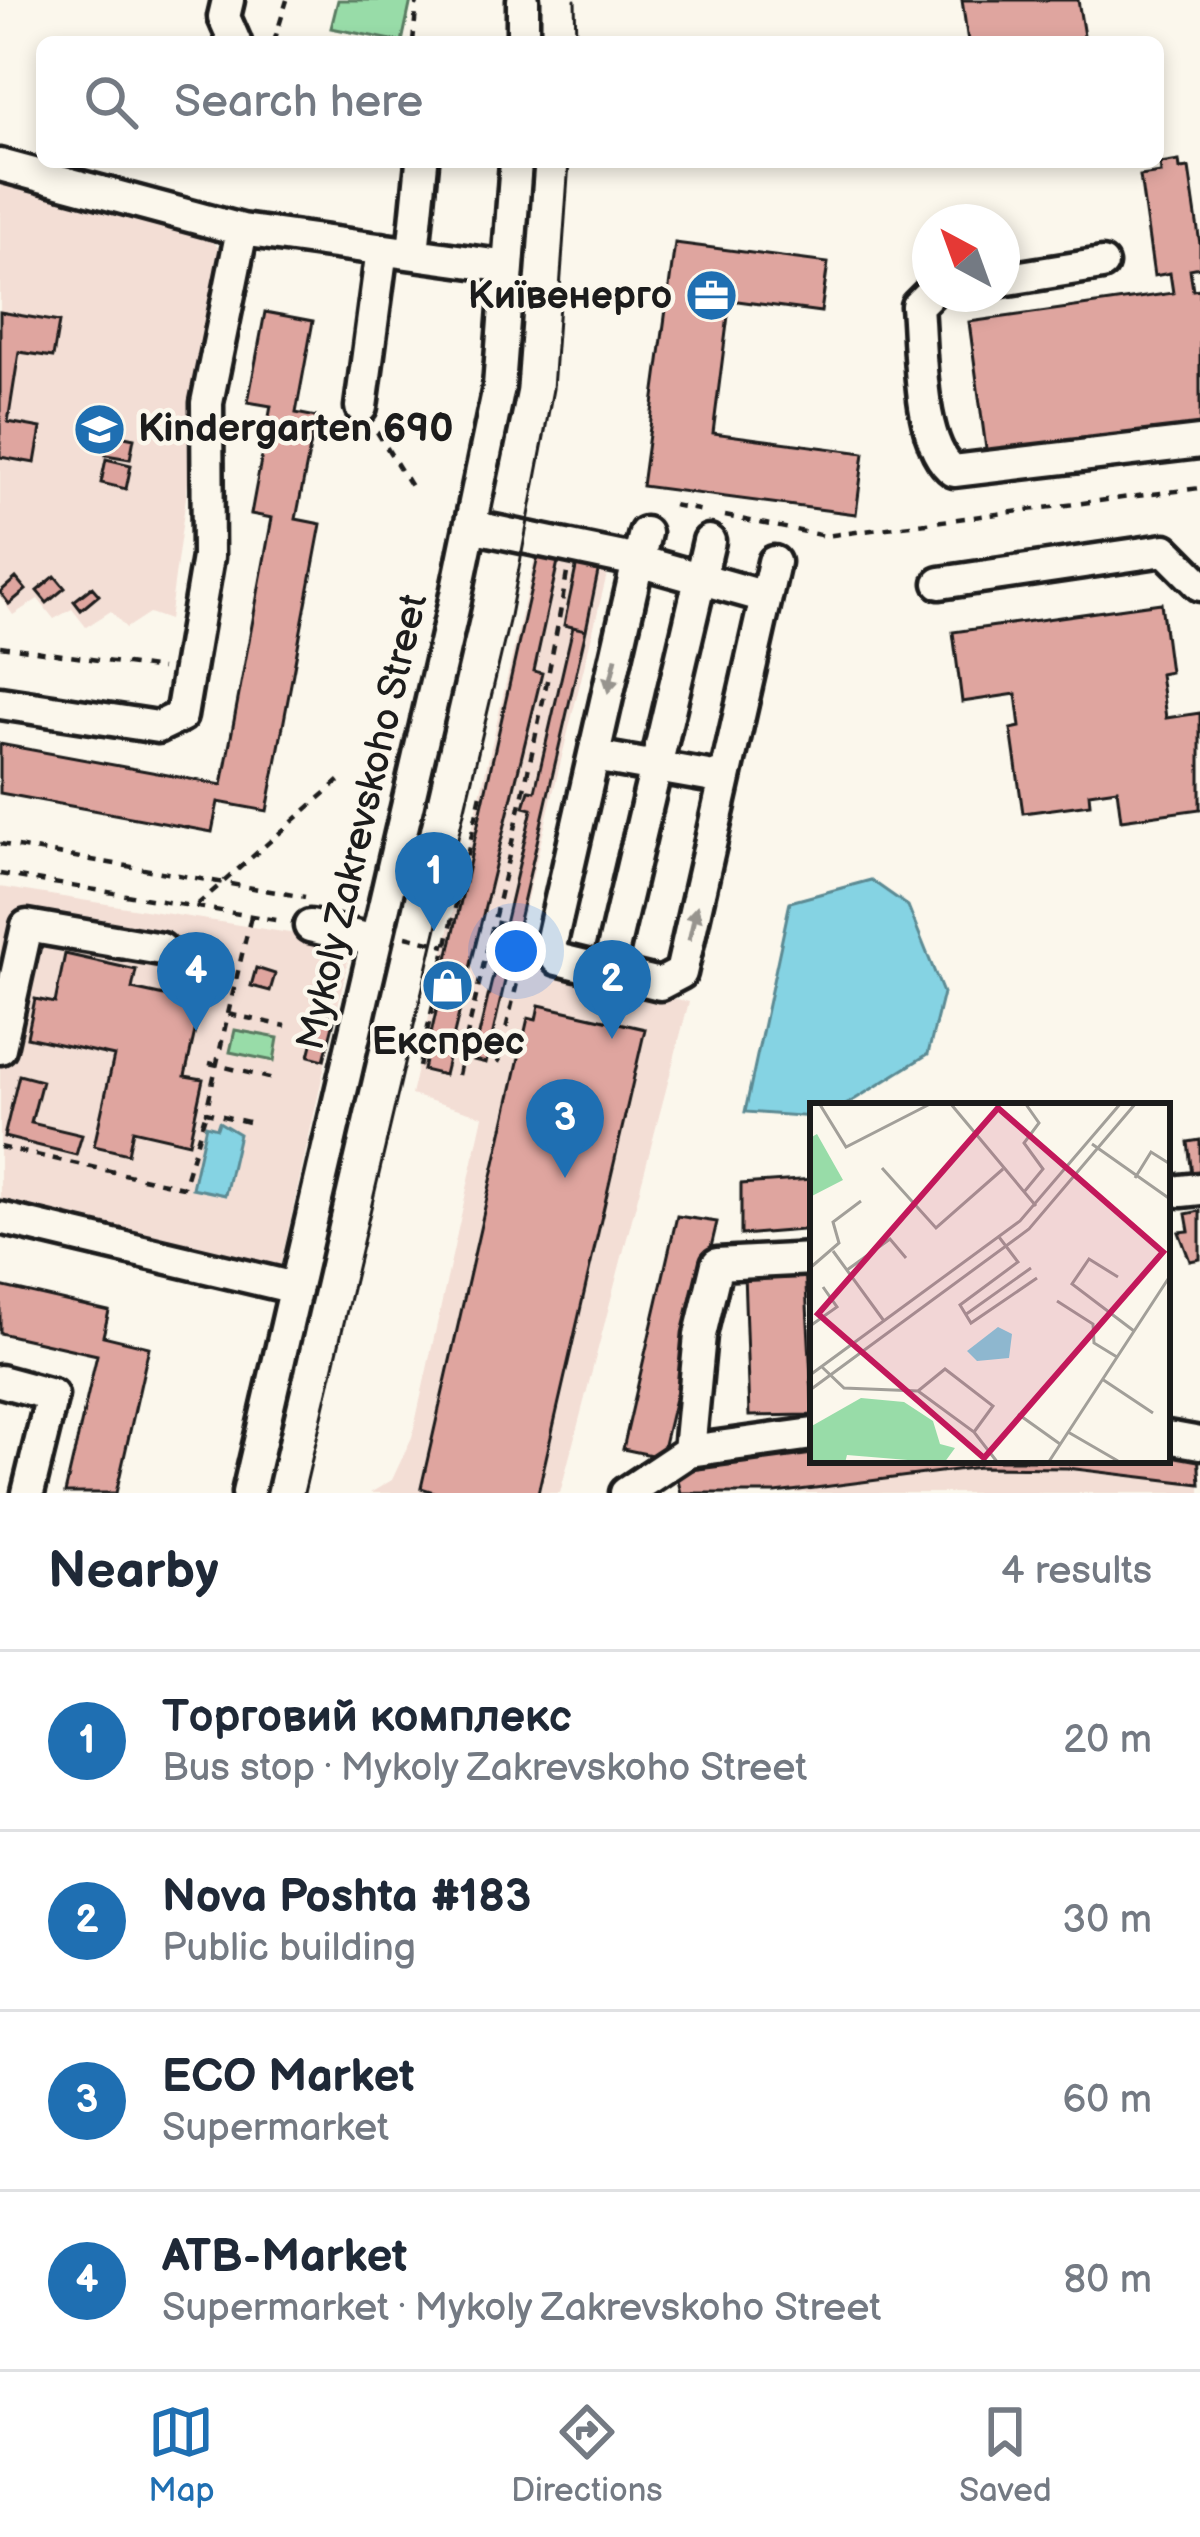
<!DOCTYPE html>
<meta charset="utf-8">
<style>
:root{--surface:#fff;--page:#f2f2f3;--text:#1f2937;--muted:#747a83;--line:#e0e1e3;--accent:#1f6fb2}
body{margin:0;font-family:"Balsamiq Sans",sans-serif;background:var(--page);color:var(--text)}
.compass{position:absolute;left:912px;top:204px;width:108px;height:108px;border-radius:50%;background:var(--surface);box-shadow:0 6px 18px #0003;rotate:319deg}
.you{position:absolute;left:516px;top:951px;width:42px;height:42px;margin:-30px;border:9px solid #fff;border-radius:50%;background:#1a73e8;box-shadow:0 0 0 18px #1a73e833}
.badge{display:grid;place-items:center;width:78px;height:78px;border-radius:50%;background:var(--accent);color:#fff;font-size:39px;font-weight:700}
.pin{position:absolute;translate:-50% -99px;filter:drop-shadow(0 3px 6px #0008)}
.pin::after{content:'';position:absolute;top:63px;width:42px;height:36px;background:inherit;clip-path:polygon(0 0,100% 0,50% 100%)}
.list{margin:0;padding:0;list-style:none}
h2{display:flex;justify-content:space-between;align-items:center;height:156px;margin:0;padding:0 48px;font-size:51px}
h2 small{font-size:39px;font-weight:400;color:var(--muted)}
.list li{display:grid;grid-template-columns:78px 1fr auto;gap:36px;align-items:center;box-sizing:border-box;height:180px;padding:0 48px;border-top:3px solid var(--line)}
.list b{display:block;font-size:45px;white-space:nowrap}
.list p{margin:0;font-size:39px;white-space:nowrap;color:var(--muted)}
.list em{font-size:39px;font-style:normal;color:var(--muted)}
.icon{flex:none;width:66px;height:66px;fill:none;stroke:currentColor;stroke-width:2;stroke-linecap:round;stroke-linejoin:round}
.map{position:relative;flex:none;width:1200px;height:1493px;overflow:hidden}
.search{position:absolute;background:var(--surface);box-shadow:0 6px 18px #0003;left:36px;right:36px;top:36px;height:132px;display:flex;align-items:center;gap:30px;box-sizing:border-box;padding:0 42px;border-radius:18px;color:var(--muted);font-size:45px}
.sheet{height:876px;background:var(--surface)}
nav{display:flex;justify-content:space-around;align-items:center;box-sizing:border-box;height:168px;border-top:3px solid var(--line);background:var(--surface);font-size:33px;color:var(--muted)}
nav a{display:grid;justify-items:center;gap:6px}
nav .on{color:var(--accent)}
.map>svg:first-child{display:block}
.built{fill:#f3ded5}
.green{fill:#98dca8;stroke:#5a7c62;stroke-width:3}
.water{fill:#85d3e3;stroke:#5b8a93;stroke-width:3}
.building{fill:#dfa59f;stroke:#1c1c1c;stroke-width:3}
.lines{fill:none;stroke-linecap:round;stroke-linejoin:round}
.minor-casing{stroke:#1c1c1c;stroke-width:39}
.path{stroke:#1c1c1c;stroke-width:4.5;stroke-dasharray:9 9;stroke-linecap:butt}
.minor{stroke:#fbf7ec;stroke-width:30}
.tram{stroke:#1c1c1c;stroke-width:3}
.oneway{fill:#97948e}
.labels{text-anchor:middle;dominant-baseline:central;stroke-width:9;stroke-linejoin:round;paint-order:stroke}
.poi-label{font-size:39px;font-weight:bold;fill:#1c1c1c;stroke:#fbf7ec;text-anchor:end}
.street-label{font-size:39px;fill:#1c1c1c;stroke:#fbf7ec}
.inset-road{fill:none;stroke:#a29f99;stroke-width:3}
.view{fill:#c2185b;fill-opacity:0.15;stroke:#c2185b;stroke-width:6}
.inset-edge{fill:none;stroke:#1c1c1c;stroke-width:6}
</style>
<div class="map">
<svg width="1200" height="1493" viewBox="0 0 1200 1493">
<rect width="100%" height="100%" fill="#fbf7ec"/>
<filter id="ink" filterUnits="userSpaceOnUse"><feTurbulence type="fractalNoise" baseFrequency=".00833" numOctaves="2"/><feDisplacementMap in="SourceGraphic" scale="24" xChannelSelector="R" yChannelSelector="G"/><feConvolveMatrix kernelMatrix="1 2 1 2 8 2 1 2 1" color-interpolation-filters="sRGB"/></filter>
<g filter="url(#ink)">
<path class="built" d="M0 181 188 220 207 231 220 251 169 620 149 613 126 628 111 611 86 627 72 609 54 619 38 599 13 615 0 596Z
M537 548 610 562 512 959 689 1002 560 1493H370L392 1480 412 1437 483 1116 411 1095Z
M0 887 352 943 278 1277 0 1208Z
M979 1467 1067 1468 1200 1484V1493H776Z"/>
<path class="green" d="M338 0H411L402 42 331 28Z
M235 1030 278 1038 274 1061 230 1052Z"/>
<path class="water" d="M871 880 908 906 943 993 928 1054 844 1106H813V1117L745 1112 790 902Z
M219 1122 239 1134 225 1195 192 1188 206 1125 217 1128Z"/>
<path class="building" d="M962 0H1078L1085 42H968Z
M1179 161 1180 169 1189 168 1200 244V267L1190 269 1193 290 1200 289V434L988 464 969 322 1173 293 1170 273 1154 276 1140 176 1161 173 1160 164Z
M675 243 828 263 821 312 730 300 713 433 864 453 856 514 642 486Z
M0 312 59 322 53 357 19 352 8 422 41 428 35 463 0 457Z
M265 312 313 321 296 413 316 417 296 519 321 524 267 811 218 802 212 832 0 793V744L222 785 272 518 251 514 271 406 248 402Z
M110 433 134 438 130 459 106 455Z
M106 459 131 465 126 489 101 483Z
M539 552 559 557 534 671 542 673 444 1075 423 1070Z
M578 558 600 562 586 630 564 625Z
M55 576 65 588 47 603 37 591Z
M16 578 26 590 9 604 0 592Z
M92 587 99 595 81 610 74 601Z
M1161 603 1170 672 1160 674 1166 718 1200 713V809L1121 820 1117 789 1089 793 1090 804 1023 813 1011 729 1020 727 1016 694 962 702 953 632Z
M573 627 586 630 486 1063 473 1060 498 955 490 953 497 922 505 924 532 809 524 807 529 790 535 791Z
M65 954 136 970 132 989 201 1004 185 1076 203 1079 189 1143 133 1130 128 1154 94 1146 114 1056 27 1037 35 999 55 1003Z
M256 968 275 974 270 991 251 986Z
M539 1005 645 1029 538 1493H437L421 1488 528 1018 536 1020Z
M320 1013 335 1017 324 1060 309 1056Z
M19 1075 42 1081 31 1123 82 1135 76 1155 4 1137Z
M1200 1140V1174L1192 1175 1188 1142Z
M813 1179V1229L741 1235V1184Z
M1200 1211V1259L1190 1261 1179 1232 1189 1231 1186 1214Z
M677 1216 717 1222 661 1457 623 1449Z
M805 1268 813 1415 749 1416 744 1273Z
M0 1286 109 1311 103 1336 149 1347 116 1493H65L97 1355 0 1333Z
M1167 1448 1198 1452 1200 1484 1067 1468 979 1467 776 1493H681L676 1472 813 1454V1460H1167Z"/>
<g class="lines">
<defs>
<path id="minor" d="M228 0 224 17 235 42
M523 0V42
M0 165 242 230 508 267
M413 253 422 162
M1002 280 1102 264
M930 293 917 306C921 350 918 446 954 471L1200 442
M361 407 382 249
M470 526 638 561 550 947 557 959 660 984 681 973 774 562
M645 533 638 561 766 597
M940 583 1165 550 1200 585
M0 703 158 727 181 716 208 557 207 403 242 230
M594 756 725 779
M310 926 376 941
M608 971 709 541
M0 1048 27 926 161 949
M1181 1191 1200 1189
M0 1218 295 1288
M0 1381 52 1395 28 1493
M1167 1437 1200 1443
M689 1451 700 1335 717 1264 813 1259
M248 1493 453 609 499 387 516 162
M626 1493 689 1451 813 1434"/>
</defs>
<use href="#minor" class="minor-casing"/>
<path class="path" d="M274 42 287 0
M413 42 417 0
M377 432 412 488
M673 505 708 512
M725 516 825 536 1200 488
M0 646 161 669
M0 844 305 897
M0 874 281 921
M197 905 346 775
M406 936 446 946
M228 1014 251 916
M209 1063 273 1079
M498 1063 521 966 509 963
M419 1067 481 794
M458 1075C496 907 538 744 567 573
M248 1122 206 1112 228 1014 286 1026
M0 1147 183 1187 206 1112"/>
<use href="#minor" class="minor"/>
<path class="tram" d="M575 0 576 42
M304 1493 509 621 553 389 569 162"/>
</g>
<defs><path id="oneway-solid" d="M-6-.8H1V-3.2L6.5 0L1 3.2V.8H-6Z" transform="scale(3)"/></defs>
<g class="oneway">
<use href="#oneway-solid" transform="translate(612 675) rotate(103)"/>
<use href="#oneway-solid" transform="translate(693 923) rotate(-77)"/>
</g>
</g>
<defs>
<symbol id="office-disc" viewBox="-11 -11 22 22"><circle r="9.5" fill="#1f6fb2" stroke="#fbf7ec"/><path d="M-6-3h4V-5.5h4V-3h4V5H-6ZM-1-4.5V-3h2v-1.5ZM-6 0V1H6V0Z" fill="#fff"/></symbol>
<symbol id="school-disc" viewBox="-11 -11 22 22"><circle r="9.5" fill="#1f6fb2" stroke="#fbf7ec"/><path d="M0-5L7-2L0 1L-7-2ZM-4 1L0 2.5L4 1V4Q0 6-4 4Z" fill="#fff"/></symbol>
<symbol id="shop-disc" viewBox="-11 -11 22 22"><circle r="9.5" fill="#1f6fb2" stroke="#fbf7ec"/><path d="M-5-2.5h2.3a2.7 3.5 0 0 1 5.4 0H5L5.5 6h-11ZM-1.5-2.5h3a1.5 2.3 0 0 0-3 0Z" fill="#fff"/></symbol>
</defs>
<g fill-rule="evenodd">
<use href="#office-disc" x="682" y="266" width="59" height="59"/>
<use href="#school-disc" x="70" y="400" width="59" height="59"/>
<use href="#shop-disc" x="418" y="956" width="59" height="59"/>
</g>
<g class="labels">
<g class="poi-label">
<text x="672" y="296">Київенерго</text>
<text x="138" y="429" text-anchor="start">Kindergarten 690</text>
<text x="448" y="1042" text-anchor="middle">Експрес</text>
</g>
<g class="street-label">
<text transform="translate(363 822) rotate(-77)">Mykoly Zakrevskoho Street</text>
</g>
</g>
<g transform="translate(810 1103)">
<rect width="360" height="360" fill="#fbf7ec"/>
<path d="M7 31 33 77 0 94V35ZM51 295 94 299 123 318 130 341 145 345 134 360 37 352 35 360H0V324Z" fill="#98dca8"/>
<path d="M188 224 202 231 199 255 167 258 157 248Z" fill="#85d3e3"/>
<path class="inset-road" d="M9 0 36 44 122 0M140 0 226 103M282 41 360 96M72 65 126 125 193 66M325 75 341 49 360 61M214 89 233 66 214 40 229 20 215 0M189 134 208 159 150 202 161 220 227 175M23 148 74 218M0 165 29 140 23 119 51 98M37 167 80 136 96 155M308 174 279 156 262 181 324 228M247 198 283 221 284 240 307 254M155 212 221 165M0 223 27 204 13 184M12 264 34 285 108 288 164 329 188 360M0 272 210 118 311 0M292 276 343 310M0 287 219 126 326 0M108 288 135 266 183 303 164 329M208 311 250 341M258 329 308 358M50 360H88M238 360 360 173"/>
<path class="view" d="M188 5 353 149 174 355 8 211Z"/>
<rect width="360" height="360" class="inset-edge"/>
</g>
</svg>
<svg class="compass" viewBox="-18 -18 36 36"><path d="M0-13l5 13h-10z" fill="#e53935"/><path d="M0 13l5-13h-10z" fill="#747a83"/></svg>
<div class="you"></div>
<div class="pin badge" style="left:434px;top:931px">1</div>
<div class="pin badge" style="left:612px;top:1039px">2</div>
<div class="pin badge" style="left:565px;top:1178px">3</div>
<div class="pin badge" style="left:196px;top:1031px">4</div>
<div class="search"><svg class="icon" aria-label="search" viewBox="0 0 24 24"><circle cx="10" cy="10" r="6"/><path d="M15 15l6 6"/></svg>Search here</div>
</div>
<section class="sheet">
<h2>Nearby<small>4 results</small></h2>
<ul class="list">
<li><span class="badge">1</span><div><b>Торговий комплекс</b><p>Bus stop · Mykoly Zakrevskoho Street</p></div><em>20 m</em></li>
<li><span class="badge">2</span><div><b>Nova Poshta #183</b><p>Public building</p></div><em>30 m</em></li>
<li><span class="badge">3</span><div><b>ECO Market</b><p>Supermarket</p></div><em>60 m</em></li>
<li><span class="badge">4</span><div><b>ATB-Market</b><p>Supermarket · Mykoly Zakrevskoho Street</p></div><em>80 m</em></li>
</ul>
</section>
<nav>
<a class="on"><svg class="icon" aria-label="map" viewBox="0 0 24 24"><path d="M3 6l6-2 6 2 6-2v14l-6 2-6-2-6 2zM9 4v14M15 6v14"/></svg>Map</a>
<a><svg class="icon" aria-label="directions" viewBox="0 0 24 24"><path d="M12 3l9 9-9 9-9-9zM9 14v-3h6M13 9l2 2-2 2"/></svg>Directions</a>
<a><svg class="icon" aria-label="saved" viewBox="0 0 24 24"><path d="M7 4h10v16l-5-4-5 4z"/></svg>Saved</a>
</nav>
